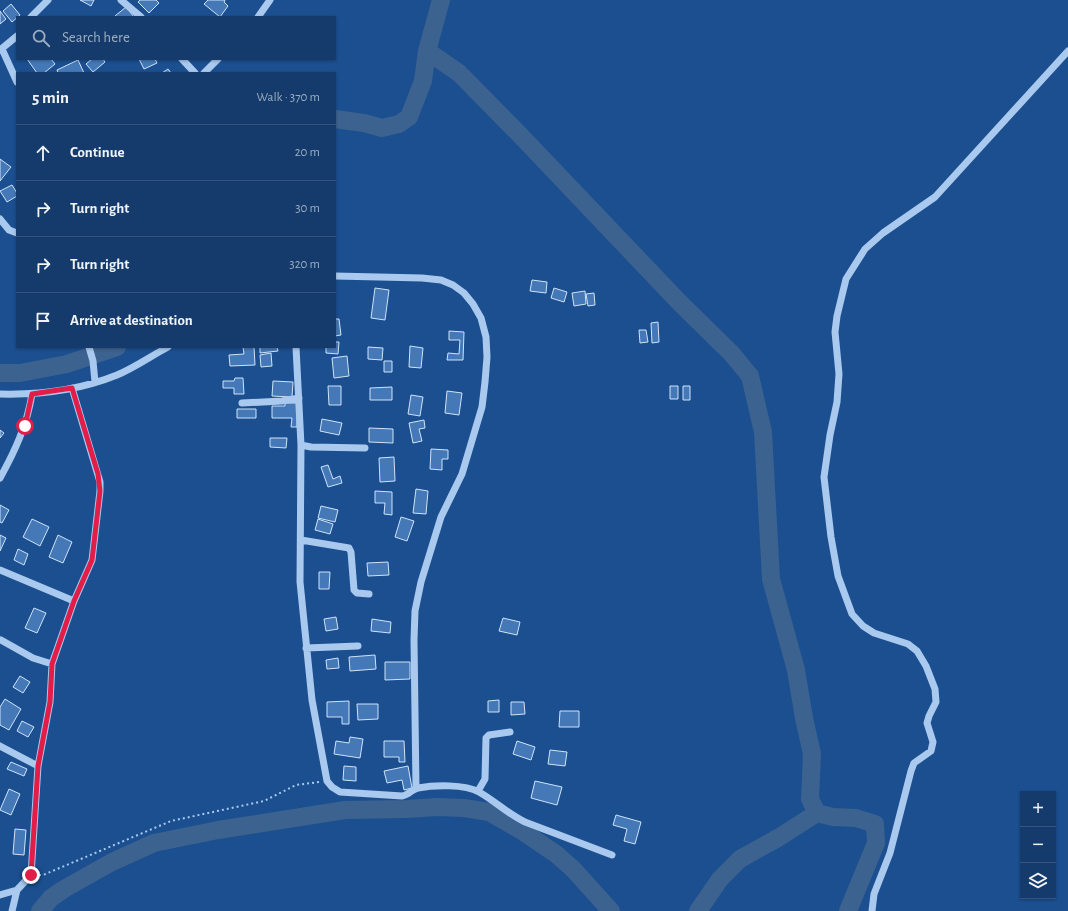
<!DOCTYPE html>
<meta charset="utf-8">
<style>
:root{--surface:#143b6b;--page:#1d4271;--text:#f1f3f6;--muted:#9dadc1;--line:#33557e}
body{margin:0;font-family:"Alegreya Sans",sans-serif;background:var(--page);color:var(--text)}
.controls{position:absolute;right:12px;bottom:12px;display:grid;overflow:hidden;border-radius:0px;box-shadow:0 1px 3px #0004}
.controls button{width:36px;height:36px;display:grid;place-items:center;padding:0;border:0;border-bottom:1px solid var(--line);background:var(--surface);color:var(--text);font:20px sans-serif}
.stop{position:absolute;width:12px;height:12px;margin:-9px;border:3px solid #e11d48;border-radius:50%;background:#fff}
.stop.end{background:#e11d48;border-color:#fff;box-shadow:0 1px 4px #0008}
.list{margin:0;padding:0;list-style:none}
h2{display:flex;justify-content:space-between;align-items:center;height:52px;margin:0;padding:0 16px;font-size:17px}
h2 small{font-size:13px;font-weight:400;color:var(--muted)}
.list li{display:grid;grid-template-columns:26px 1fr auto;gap:12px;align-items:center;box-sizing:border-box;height:56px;padding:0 16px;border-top:1px solid var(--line)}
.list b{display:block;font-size:15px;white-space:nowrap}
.list em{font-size:13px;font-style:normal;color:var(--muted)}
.icon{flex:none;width:22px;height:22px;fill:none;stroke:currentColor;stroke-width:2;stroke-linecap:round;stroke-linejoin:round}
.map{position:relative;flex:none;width:1068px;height:911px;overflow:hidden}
.search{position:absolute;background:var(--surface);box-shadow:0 1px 3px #0004;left:16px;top:16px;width:320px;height:44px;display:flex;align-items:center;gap:10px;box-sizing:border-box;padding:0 14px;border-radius:0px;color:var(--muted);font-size:15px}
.panel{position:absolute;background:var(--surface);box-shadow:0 1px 3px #0004;left:16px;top:72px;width:320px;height:276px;border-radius:0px}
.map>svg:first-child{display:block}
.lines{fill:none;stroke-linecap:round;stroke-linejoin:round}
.river{stroke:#3c6290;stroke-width:18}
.building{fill:#4478b7;stroke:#cfe3fa}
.path{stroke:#a9c9ee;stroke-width:2;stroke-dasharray:2 3;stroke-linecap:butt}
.minor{stroke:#a9c9ee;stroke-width:7}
.route{stroke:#e11d48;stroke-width:5}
</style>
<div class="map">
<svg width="1068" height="911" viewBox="0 0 1068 911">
<rect width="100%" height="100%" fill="#1b4f8f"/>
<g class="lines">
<path class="river" d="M427 51 459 73 521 136 680 303 732 354 750 376 763 432 771 579 796 670 804 718 812 754 810 799 817 813 833 817 856 818 875 824 876 843 848 911
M335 119 364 123 382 128 399 124 409 117 423 81 427 51 441 0
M0 373H20L67 364 117 347
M40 911 51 898 64 889 112 862 154 843 218 830 345 810 407 809 437 807 464 808 489 812 522 831 556 854 573 869 611 911
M698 911 720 879 740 859 778 838 817 813"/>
</g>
<path class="building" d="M80 0H94L91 6Z
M140 0H156L159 3 149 13 138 2Z
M208 0H225L224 2 228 6 220 17 204 4Z
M11 4 20 15 12 22 3 11Z
M126 7 134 17H116L115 16Z
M0 11 6 19 0 24Z
M27 59H51L55 64 44 73H37Z
M92 59H103L105 62 93 72 86 64Z
M139 59H155L157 63 144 69Z
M78 60 84 73H58L57 70Z
M168 69 171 73H162Z
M0 159 11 167 0 181Z
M12 185 17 193V196L7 202 0 191Z
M532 280 547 282 546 293 530 291Z
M375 288 389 290 385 320 371 318Z
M554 288 567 292 564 302 551 298Z
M585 291 586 304 574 306 572 293Z
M594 293 595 305 588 306 586 294Z
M335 319H339L341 335 335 336Z
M658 322 659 342 652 343 651 323Z
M639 330H646L648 342 640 343Z
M449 331 464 332 463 360H447L448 353 459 354 460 340H449Z
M335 342H339L338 354 326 353V347H335Z
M410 346 423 348 421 368 409 367Z
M243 347H254L255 365 230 366 229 355 244 354Z
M260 347H277L278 351 260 353Z
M368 347 383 348 382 360 368 359Z
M271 353 272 366 261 367 260 355Z
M347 356 349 376 334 378 332 358Z
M384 361H392V372H384Z
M235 378H243L244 394H234V388H223V381H234Z
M273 381 293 382 292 397 272 396Z
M328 386H341V405H329Z
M670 386H678V399H670Z
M683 386H690V400H683Z
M392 387V400H370V388Z
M447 391 462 393 459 415 445 413Z
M411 395 423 397 420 416 408 414Z
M285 403H297V427H291L292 418H272V406H285Z
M237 409H256V418H237Z
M322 419 342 423 339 435 320 431Z
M424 420 425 428 419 429 422 441 413 443 409 423Z
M369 428 393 429V443L369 442Z
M0 430 4 433 0 438Z
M270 438H287L286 448 270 447Z
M431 449 448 450V459H442V470L430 469Z
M394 457 395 481 380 482 379 458Z
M328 465 333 479 340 476 342 483 328 487 321 467Z
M416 489 428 491 426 514 413 513Z
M375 491 392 492V515L384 514 385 503H375Z
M0 505 9 510 2 523 0 522Z
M321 506 338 510 335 522 318 518Z
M401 517 414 521 407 541 395 537Z
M32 519 49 527 40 546 23 537Z
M318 519 333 524 330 534 315 530Z
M0 535 6 538 0 551Z
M58 535 72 542 63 563 49 557Z
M18 549 28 554 24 565 14 560Z
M388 562 389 575 368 576 367 563Z
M319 572H330L329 589H319Z
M34 608 46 613 37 633 25 628Z
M336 617 338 629 326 631 324 619Z
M503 618 520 622 517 635 499 631Z
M372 619 391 622 390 633 371 631Z
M375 655 376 669 350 671 349 657Z
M338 658 339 668 327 669 326 660Z
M385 662H410V679L385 680Z
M20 676 30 682 23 693 13 687Z
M5 699 21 709 9 730 0 725V707Z
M499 700V712H488V701Z
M349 701V724H342V717H327V702Z
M511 702H524L525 714 511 715Z
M357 704H378V719L358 720Z
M560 711H579V727H559Z
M22 721 34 727 28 737 17 731Z
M350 737 363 739 360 758 334 754 336 741 349 743Z
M384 741H404L405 762H399V757H384Z
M517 741 535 747 531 760 513 754Z
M550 750 567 752 565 766 548 764Z
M11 762 27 769 24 776 7 769Z
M344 766 356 767V781L343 780Z
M408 766 412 788 404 790 402 780 387 783 384 771Z
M535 781 562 787 557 805 531 798Z
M9 789 20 794 11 815 0 810Z
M616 815 641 822 635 844 624 841 627 829 613 825Z
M15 829 26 830 24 855 13 854Z"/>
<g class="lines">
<path class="path" d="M39 875H43L171 821 264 801 296 785 319 782"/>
<path class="minor" d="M121 0 141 17
M31 17 48 0
M258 17 270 0
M2 49 17 82
M0 50 17 36
M182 59 195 73
M204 73 218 59
M0 219 9 230 17 233
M335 276 422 278 441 280 453 285 464 293 473 304 481 318 486 337 487 357 485 382 482 407 462 474 441 517 421 582 415 611 414 640 416 788
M89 347 93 361 95 382
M296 347 301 445 300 582 312 700 327 781 332 787 340 792 402 796C409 795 412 789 418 788 434 785 465 784 479 792 495 801 508 814 525 822L612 855
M0 394C39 395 80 390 117 375 134 368 151 356 168 347
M242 403 282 401 299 398
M301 445 311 447 365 448
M0 478C15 451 27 425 32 394
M301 540 349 548 351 552 354 590 357 593 369 594
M0 570 74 601
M1 640 33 658 52 664
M306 648 358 646
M0 746 38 766
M478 791 485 779 486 738 489 735 510 732
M0 895 17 890
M12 911 17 890 31 875 38 766 50 702 52 664 74 601 92 560 100 491V482L72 388
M872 911 874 894 890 853 911 771 914 763 931 751 933 742 927 723 929 716 936 702 935 689 926 666 917 651 908 644 874 633 863 626 852 614 838 576 831 537 824 477 830 435 837 402 839 374 835 332 837 316 846 279 865 249 883 233 935 197 1068 51"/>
</g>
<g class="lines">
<path class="route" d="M25 426 32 394 72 388 98 474 100 491 92 560 74 601 52 664 50 702 38 766 31 875"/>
</g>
</svg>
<div class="controls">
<button>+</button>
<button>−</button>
<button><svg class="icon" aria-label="layers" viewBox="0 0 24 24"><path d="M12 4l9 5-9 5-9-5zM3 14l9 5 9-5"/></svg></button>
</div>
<div class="stop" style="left:25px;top:426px"></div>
<div class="stop end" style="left:31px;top:875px"></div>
<div class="search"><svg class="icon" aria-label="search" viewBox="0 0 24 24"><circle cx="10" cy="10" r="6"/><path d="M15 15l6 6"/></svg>Search here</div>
<section class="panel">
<h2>5 min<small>Walk · 370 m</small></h2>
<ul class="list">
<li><svg class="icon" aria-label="ahead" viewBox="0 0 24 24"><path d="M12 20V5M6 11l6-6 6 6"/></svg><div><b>Continue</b></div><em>20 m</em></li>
<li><svg class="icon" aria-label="right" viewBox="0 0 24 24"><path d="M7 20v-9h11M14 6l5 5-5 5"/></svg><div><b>Turn right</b></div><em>30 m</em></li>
<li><svg class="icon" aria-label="right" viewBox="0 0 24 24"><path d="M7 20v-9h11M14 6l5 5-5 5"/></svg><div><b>Turn right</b></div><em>320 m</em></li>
<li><svg class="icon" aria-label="arrive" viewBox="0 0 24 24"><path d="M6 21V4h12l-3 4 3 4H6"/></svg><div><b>Arrive at destination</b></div></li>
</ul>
</section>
</div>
